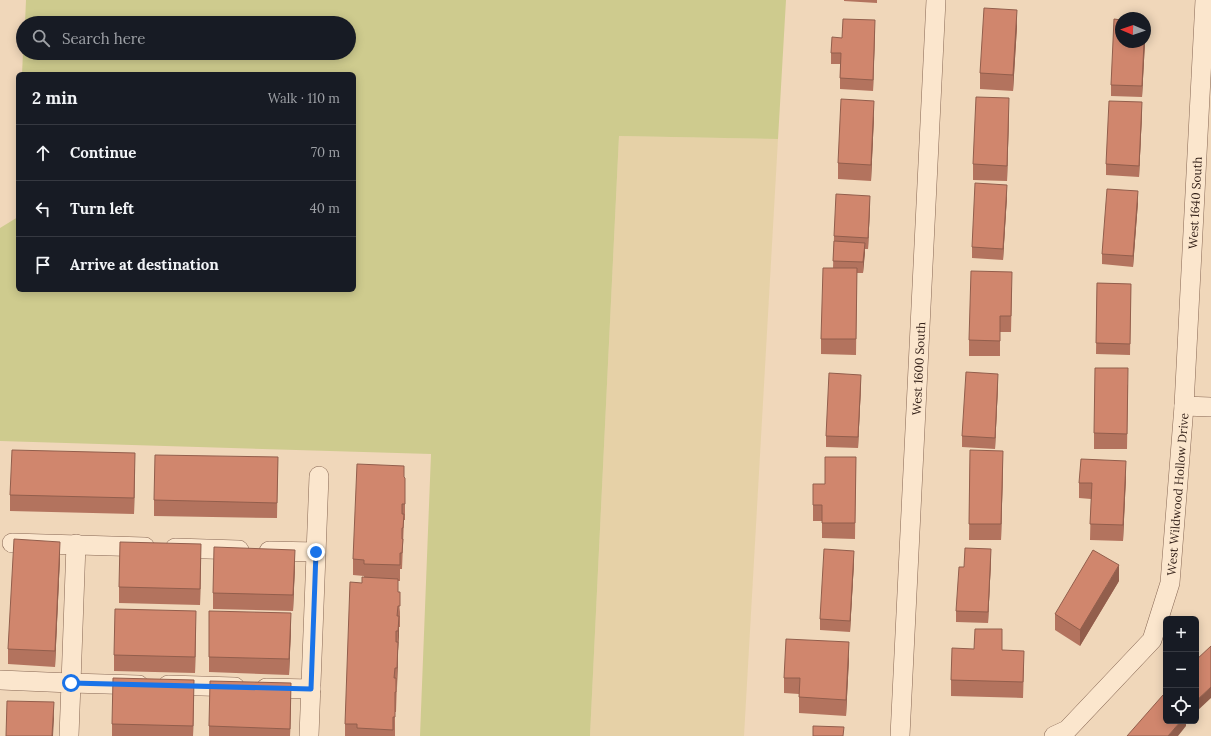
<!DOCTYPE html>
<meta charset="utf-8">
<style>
:root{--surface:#171b24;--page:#20242c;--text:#f1f3f6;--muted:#9ea1a6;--line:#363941}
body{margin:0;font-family:Lora,serif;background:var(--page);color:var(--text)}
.controls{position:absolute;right:12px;bottom:12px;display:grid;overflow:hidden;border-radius:6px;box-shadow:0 2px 10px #0003}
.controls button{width:36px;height:36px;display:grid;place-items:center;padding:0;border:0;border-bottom:1px solid var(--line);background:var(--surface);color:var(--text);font:20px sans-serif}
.compass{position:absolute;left:1115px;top:12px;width:36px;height:36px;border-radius:50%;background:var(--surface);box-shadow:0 2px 10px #0003;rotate:272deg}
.stop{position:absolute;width:12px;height:12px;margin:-9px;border:3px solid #1a73e8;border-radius:50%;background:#fff}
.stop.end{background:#1a73e8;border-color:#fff;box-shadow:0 1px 4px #0008}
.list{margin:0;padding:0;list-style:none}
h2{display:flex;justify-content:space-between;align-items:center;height:52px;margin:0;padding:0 16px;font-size:17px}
h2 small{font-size:13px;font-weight:400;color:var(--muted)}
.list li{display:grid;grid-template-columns:26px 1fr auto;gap:12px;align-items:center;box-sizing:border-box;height:56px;padding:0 16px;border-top:1px solid var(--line)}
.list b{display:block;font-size:15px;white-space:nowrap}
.list em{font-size:13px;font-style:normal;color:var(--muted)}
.icon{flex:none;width:22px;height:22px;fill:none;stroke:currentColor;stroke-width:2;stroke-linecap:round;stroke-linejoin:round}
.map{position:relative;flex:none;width:1211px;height:736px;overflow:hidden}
.search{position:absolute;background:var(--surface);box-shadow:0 2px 10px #0003;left:16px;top:16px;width:340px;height:44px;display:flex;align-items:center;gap:10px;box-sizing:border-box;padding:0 14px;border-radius:22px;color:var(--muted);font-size:15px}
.panel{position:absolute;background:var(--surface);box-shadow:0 2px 10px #0003;left:16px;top:72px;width:340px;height:220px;border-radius:6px}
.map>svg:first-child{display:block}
.farmland{fill:#e6d1a7}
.green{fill:#cecb8e}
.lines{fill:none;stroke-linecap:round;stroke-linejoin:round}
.street-casing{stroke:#876754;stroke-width:20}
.street{stroke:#fbe6cd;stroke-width:19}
.wall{fill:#b3735e}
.shaded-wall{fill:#925e4c}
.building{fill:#d0866d;stroke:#925e4c}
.route{stroke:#1a73e8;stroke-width:5}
.labels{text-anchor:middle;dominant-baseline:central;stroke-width:3;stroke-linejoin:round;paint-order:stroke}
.street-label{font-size:12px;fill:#35221a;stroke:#f7e3ca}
</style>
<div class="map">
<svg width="1211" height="736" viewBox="0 0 1211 736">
<rect width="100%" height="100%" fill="#f0d7ba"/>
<path class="farmland" d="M619 136 778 139 744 736H590Z"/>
<path class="green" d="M26 0H786L778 139 619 136 590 736H420L431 454 0 441V228L18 217V290H354V74H22L23 53H349V23H25Z"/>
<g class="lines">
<defs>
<g id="street">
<path d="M1184 406 1211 407"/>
<path d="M12 543 145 547"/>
<path d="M76 544 71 683 139 685"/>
<path d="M175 548 239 550"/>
<path d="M269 551 316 552"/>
<path d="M0 680 71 683 69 736"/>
<path d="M168 685 235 687"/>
<path d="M266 688 311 689"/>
<path d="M309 736 319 476"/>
<path id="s1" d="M900 736 936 0"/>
<path id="s2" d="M1054 736 1067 730 1152 640 1170 583 1184 406 1205 0"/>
</g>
</defs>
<use href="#street" class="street-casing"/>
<use href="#street" class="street"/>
</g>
<path class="wall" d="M844 0H877V3L844 1Z
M1017 26 1013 91 980 89V73Z
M875 31 873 91 840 89V64H831V53L842 38Z
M1121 42H1145L1142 97 1111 96V85Z
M1142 113 1139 177 1106 175V164Z
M1009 114 1007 181 973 180V164Z
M874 116 871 181 838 179V163Z
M1007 196 1003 260 972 258V247Z
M1138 202 1133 267 1102 264V254Z
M870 207 868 249H865L863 273H857L856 355 821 354V339L833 268 834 236Z
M1097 283 1131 284 1130 355 1096 354Z
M1012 287 1011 332H1000V356H969V340Z
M1128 384 1127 449H1094V433Z
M861 385 858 448 826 447V436Z
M998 385 995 449 962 447V436Z
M970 450 1003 467 1001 540H969Z
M278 457 277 518 154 516V500Z
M856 457 855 539 822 538V521H813V484H825Z
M135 469 134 514 10 511V495Z
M1126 476 1123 541 1090 540 1091 499 1079 498V483Z
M404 477 405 493V520H404L402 569H400V581H398V592L400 612V627H399L398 651 396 712H395V736H345V724L362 583 364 577V576L353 575V559Z
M60 557 55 667 8 664V649Z
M201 559 200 605 119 603V587Z
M991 560 988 623 956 622V611L964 567Z
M854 562 850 632 820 630V619Z
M295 565 293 611 213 609V593Z
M1119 581 1080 646 1055 630V614Z
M196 627 195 673 114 671V655Z
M291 629 289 675 209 672V657Z
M1002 650 1024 666 1023 698 951 696V680Z
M849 658 846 716 799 713V694L784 693V678Z
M194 696 193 736H112V724Z
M291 699 290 736H209V726Z"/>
<path class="shaded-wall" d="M1017 10V26L1013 91V75Z
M875 20V31L873 91V80Z
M1144 42H1145L1142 97V86Z
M1009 98V114L1007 181V166Z
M874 101V116L871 181V165Z
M1142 102V113L1139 177V166Z
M1007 185V196L1003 260V249Z
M1138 191V202L1133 267V256Z
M870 196V207L868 249V238Z
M865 243V253L863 273V262Z
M998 374V385L995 449V438Z
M861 375V385L858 448V437Z
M1003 451V467L1001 540V524Z
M135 453V469L134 514V498Z
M1126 461V476L1123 541V525Z
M60 542V557L55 667V651Z
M201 544V559L200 605V589Z
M991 549V560L988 623V612Z
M295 550V565L293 611V595Z
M854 551V562L850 632V621Z
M1119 565V581L1080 646V630Z
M196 611V627L195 673V657Z
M291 613V629L289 675V659Z
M399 616V636L398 651V631Z
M398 642V662L397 688V668Z
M849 642V658L846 716V700Z
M194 680V696L193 736V726Z
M291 683V699L290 736V729Z
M1211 687V698L1196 712V701Z
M54 702V718L53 736H52Z
M1181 721H1186V726L1178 736H1168Z"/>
<path class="building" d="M984 8 1017 10 1013 75 980 73Z
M843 19 875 20 873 80 840 78 841 53H831L832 37 842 38Z
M1114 19 1121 20V42H1144L1142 86 1111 85Z
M976 97 1009 98 1007 166 973 164Z
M841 99 874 101 871 165 838 163Z
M1109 101 1142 102 1139 166 1106 164Z
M975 183 1007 185 1003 249 972 247Z
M1107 189 1138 191 1133 256 1102 254Z
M836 194 870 196 868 238 834 236Z
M834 241 865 243 863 262 833 261Z
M823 268H857L856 339H821Z
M971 271 1012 272 1011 316H1000V341L969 340Z
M1097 283 1131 284 1130 344 1096 343Z
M1095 368H1128L1127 434 1094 433Z
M966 372 998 374 995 438 962 436Z
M829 373 861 375 858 437 826 436Z
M12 450 135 453 134 498 10 495Z
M970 450 1003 451 1001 524H969Z
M155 455 278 457 277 503 154 500Z
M825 457H856L855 523H822V505H813V484H825Z
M1081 459 1126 461 1123 525 1090 524 1092 483H1079Z
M357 464 404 466V477L405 478V504H402V514H404L403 528H402V539H403L402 553H400V565L364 564V560L353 559Z
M14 539 60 542 55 651 8 649Z
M120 542 201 544 200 589 119 587Z
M214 547 295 550 293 595 213 593Z
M965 548 991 549 988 612 956 611 959 567H964Z
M824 549 854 551 850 621 820 619Z
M1093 550 1119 565 1080 630 1055 614Z
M362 577 398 579V592H400V606H398L397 616H399L398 631H396V642H398L397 668H395L394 678H396V692H395V717H393V730L357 728V724H345L350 582 362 583Z
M115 609 196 611 195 657 114 655Z
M209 611 291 613 289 659 209 657Z
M975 629H1002V650L1024 651 1023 682 951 680 952 648 974 649Z
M786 639 849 642 846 700 799 697 800 678H784Z
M1211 646V687L1196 701V660Z
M113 678 194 680 193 726 112 724Z
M210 681 291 683 290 729 209 726Z
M1163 695 1166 698V721H1181L1168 736H1127Z
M7 701 54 702 52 736H6Z
M813 726 844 727 843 736H813Z"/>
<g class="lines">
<path class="route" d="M71 683 311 689 316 552"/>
</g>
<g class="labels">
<g class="street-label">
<text stroke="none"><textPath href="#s2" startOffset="579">West 1640 South</textPath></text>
<text stroke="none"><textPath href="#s1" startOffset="368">West 1600 South</textPath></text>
<text stroke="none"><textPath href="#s2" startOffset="287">West Wildwood Hollow Drive</textPath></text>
</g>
</g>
</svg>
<div class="controls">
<button>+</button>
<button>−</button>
<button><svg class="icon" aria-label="locate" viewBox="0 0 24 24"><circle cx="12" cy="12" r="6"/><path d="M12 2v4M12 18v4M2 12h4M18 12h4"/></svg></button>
</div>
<svg class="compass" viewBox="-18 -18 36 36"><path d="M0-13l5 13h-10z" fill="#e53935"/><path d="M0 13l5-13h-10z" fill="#9ea1a6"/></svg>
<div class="stop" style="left:71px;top:683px"></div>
<div class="stop end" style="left:316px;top:552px"></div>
<div class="search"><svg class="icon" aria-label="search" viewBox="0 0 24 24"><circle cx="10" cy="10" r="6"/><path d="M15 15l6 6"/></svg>Search here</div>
<section class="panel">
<h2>2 min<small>Walk · 110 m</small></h2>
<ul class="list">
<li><svg class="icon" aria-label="ahead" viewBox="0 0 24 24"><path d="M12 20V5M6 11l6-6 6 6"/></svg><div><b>Continue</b></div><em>70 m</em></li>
<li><svg class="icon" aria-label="left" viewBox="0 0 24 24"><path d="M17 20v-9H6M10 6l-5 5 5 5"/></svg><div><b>Turn left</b></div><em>40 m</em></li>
<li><svg class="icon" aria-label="arrive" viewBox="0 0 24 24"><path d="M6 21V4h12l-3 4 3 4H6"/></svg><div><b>Arrive at destination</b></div></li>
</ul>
</section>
</div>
